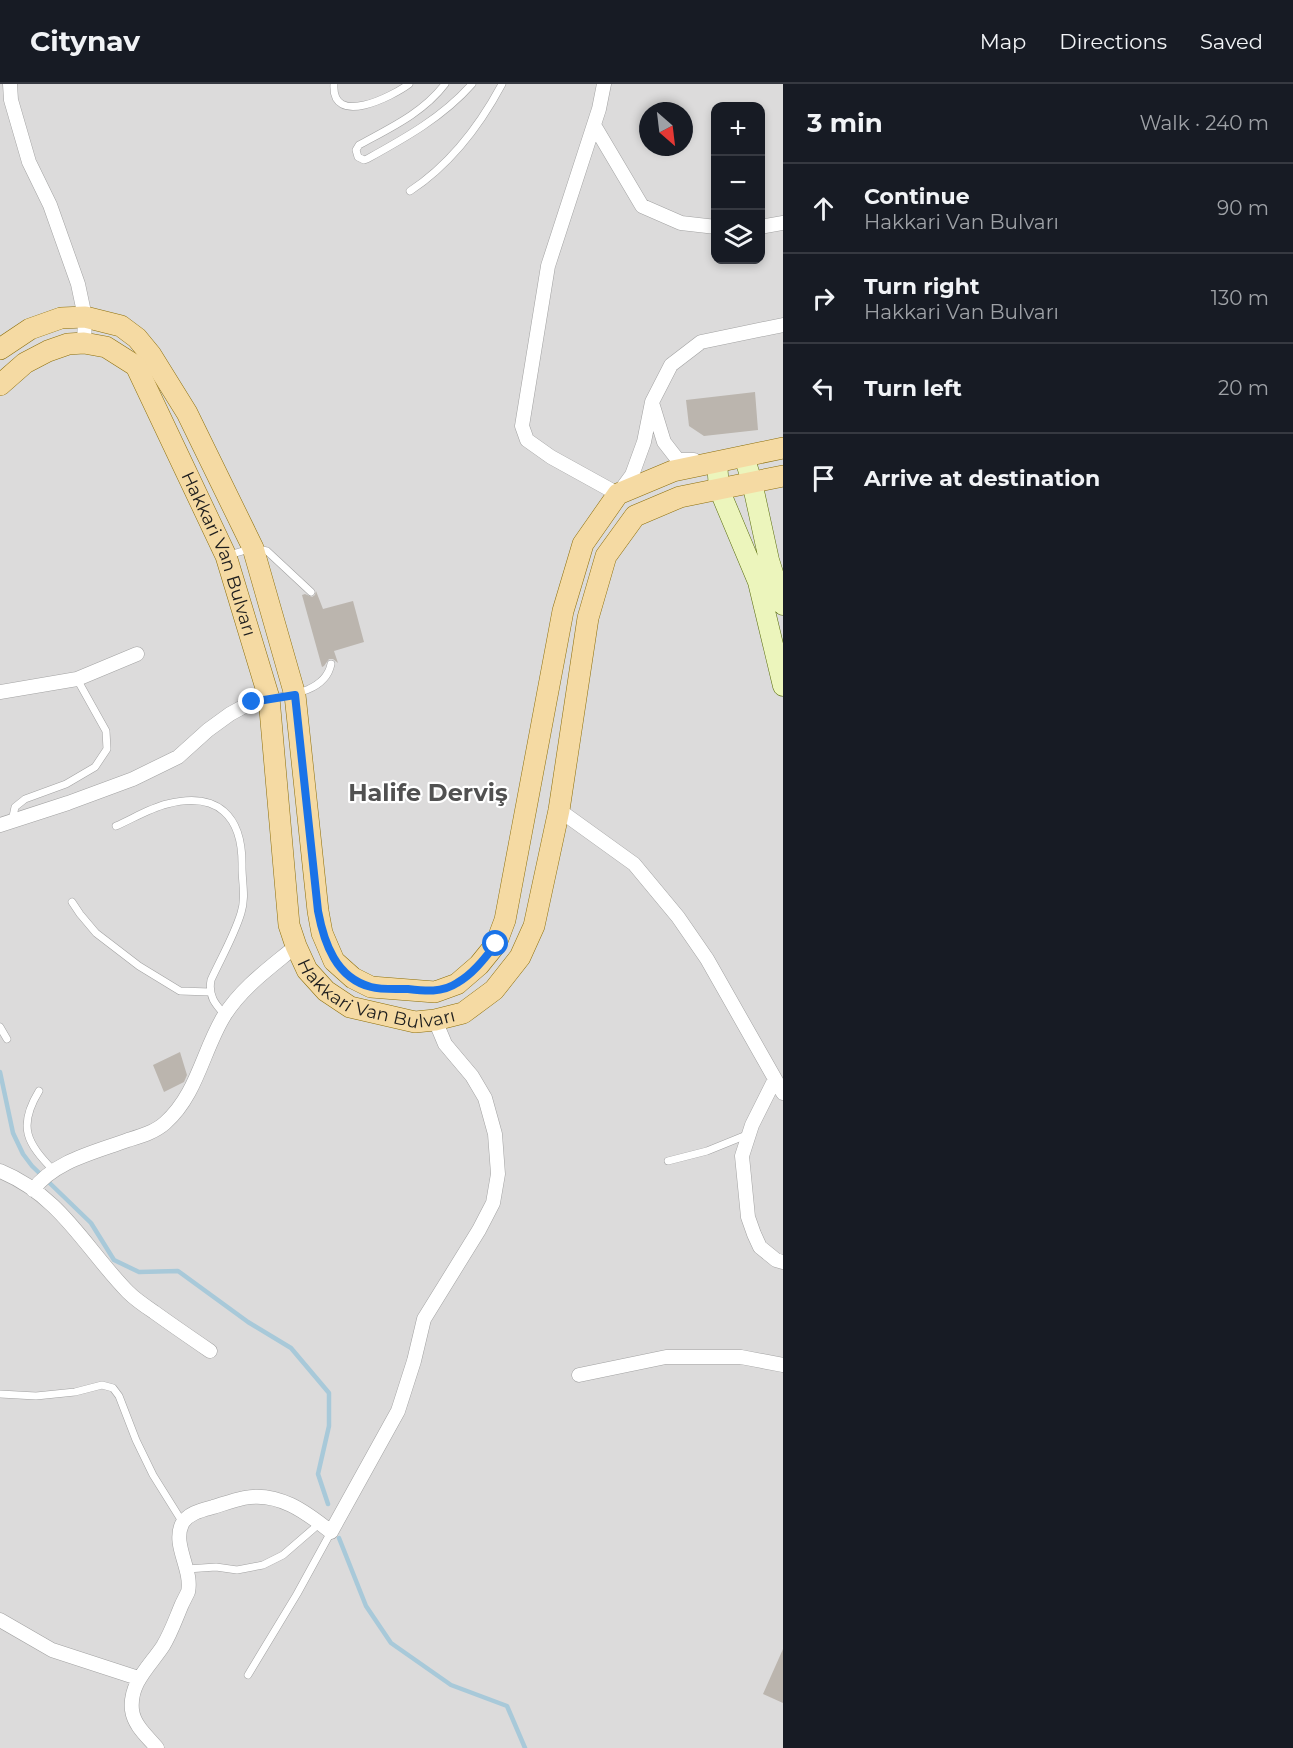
<!DOCTYPE html>
<meta charset="utf-8">
<style>
:root{--surface:#171b24;--page:#242831;--text:#f1f3f6;--muted:#9ea1a6;--line:#363941}
body{margin:0;font-family:Montserrat,sans-serif;background:var(--page);color:var(--text)}
.controls{position:absolute;right:18px;top:18px;display:grid;overflow:hidden;border-radius:12px;box-shadow:0 3px 9px #0003}
.controls button{width:54px;height:54px;display:grid;place-items:center;padding:0;border:0;border-bottom:2px solid var(--line);background:var(--surface);color:var(--text);font:30px sans-serif}
.compass{position:absolute;left:639px;top:18px;width:54px;height:54px;border-radius:50%;background:var(--surface);box-shadow:0 3px 9px #0003;rotate:152deg}
.stop{position:absolute;width:18px;height:18px;margin:-14px;border:4px solid #1a73e8;border-radius:50%;background:#fff}
.stop.end{background:#1a73e8;border-color:#fff;box-shadow:0 2px 6px #0008}
.list{margin:0;padding:0;list-style:none}
h2{display:flex;justify-content:space-between;align-items:center;height:78px;margin:0;padding:0 24px;font-size:26px}
h2 small{font-size:20px;font-weight:400;color:var(--muted)}
.list li{display:grid;grid-template-columns:39px 1fr auto;gap:18px;align-items:center;box-sizing:border-box;height:90px;padding:0 24px;border-top:2px solid var(--line)}
.list b{display:block;font-size:22px;white-space:nowrap}
.list p{margin:0;font-size:20px;white-space:nowrap;color:var(--muted)}
.list em{font-size:20px;font-style:normal;color:var(--muted)}
.icon{flex:none;width:33px;height:33px;fill:none;stroke:currentColor;stroke-width:2;stroke-linecap:round;stroke-linejoin:round}
.map{position:relative;flex:none;width:783px;height:1664px;overflow:hidden}
header{display:flex;align-items:center;gap:36px;box-sizing:border-box;height:84px;padding:0 30px;background:var(--surface);border-bottom:2px solid var(--line)}
header strong{font-size:28px}
nav{display:flex;gap:33px;margin-inline-start:auto;font-size:21px}
main{display:flex}
aside{flex:1;background:var(--surface)}
.map>svg:first-child{display:block}
.residential{fill:#dcdbdb;fill-rule:evenodd}
.lines{fill:none;stroke-linecap:round;stroke-linejoin:round}
.stream{stroke:#a8c9d9;stroke-width:4.5}
.building{fill:#bbb5ae}
.lane-casing{stroke:#a2a2a2;stroke-width:8}
.street-casing{stroke:#a2a2a2;stroke-width:15}
.secondary-casing{stroke:#596d0d;stroke-width:21}
.primary-casing{stroke:#8d6f0b;stroke-width:22}
.lane{stroke:#fff;stroke-width:7}
.street{stroke:#fff;stroke-width:14}
.secondary{stroke:#ecf5bc;stroke-width:20}
.primary{stroke:#f5daa3;stroke-width:21}
.route{stroke:#1a73e8;stroke-width:8}
.labels{text-anchor:middle;dominant-baseline:central;stroke-width:4.5;stroke-linejoin:round;paint-order:stroke}
.street-label{font-size:18px;fill:#1e1e1e;stroke:#fff}
.district-label{font-size:24px;font-weight:bold;fill:#515151;stroke:#fff}
</style>
<header>
<strong>Citynav</strong>
<nav><a>Map</a><a>Directions</a><a>Saved</a></nav>
</header>
<main>
<div class="map">
<svg width="783" height="1664" viewBox="0 0 783 1664">
<rect width="100%" height="100%" fill="#eeece5"/>
<path class="residential" d="M0 0H783V1664H0ZM716 22H760V176H716ZM648 27H684V63H648Z"/>
<g class="lines">
<path class="stream" d="M0 988 13 1049 23 1070 32 1082 91 1139 114 1176 139 1188 178 1187 248 1238 291 1264 329 1309V1342L318 1390 328 1420
M339 1454 366 1522 391 1559 451 1601 507 1622 525 1664"/>
</g>
<path class="building" d="M755 308 758 346 704 352 689 342 686 316Z
M316 507 323 525 353 517 364 558 334 567 338 579 333 575H329L324 582 322 583 302 511 305 510 312 513 315 511Z
M180 968 187 991 184 998 164 1008 153 981Z
M783 1565V1619L763 1610Z"/>
<g class="lines">
<defs>
<path id="lane" d="M334 0C331 44 393 12 409 0
M445 0C423 29 390 44 359 61L356 66 358 73 364 76 367 75C405 54 443 33 472 0
M410 107C451 80 479 43 502 0
M229 471 253 464 267 467 311 508
M272 614C293 611 326 606 331 580
M12 737 15 723 25 715 66 700 95 683 107 665 106 647 77 595
M116 742C132 735 150 724 167 720 218 707 243 732 242 783 242 799 246 813 241 829 234 852 221 874 211 896 208 912 215 920 225 931
M72 818 80 830 96 849 139 882 180 907 210 908
M0 943 7 955
M39 1007C17 1043 27 1059 54 1087
M668 1077 707 1067 749 1050
M0 1310 36 1312 75 1308 102 1301 113 1304 119 1312 136 1356 153 1391 183 1439
M187 1485 216 1483 237 1486 263 1481 283 1471 320 1439
M248 1591 297 1510 331 1448"/>
<path id="street" d="M10 0 11 16 29 78 50 121 78 200 85 233 84 259
M604 0 599 25 548 182 522 342 527 356 551 373 618 410 632 391 644 358 652 318 671 281 701 258 783 241
M594 41 642 122 681 139 716 143
M760 143 783 139
M653 322 664 358 678 376H694
M0 608 77 595 137 570
M559 726 634 780 678 833 707 875 783 1009
M0 741 68 719 133 695 178 673 208 646 230 630 252 618 269 614
M775 995 752 1041 742 1072 748 1133 754 1150 760 1163 776 1176 783 1178
M0 1087C61 1112 85 1164 128 1208 136 1216 145 1222 154 1228 172 1241 191 1254 210 1267
M33 1106C54 1077 96 1068 128 1056 141 1052 155 1048 165 1039 197 1011 203 966 224 932 242 903 271 883 296 862
M579 1291 666 1273H741L783 1281
M0 1536 52 1566 138 1594
M157 1664C148 1653 134 1642 132 1626 129 1599 150 1582 163 1562 171 1549 176 1534 182 1520 184 1516 186 1512 188 1508 193 1486 172 1461 182 1440 188 1429 202 1426 213 1423 223 1420 234 1416 244 1414 278 1407 306 1428 331 1448L398 1327 414 1277 424 1235 479 1146 493 1119 498 1090 495 1050 485 1014 472 992 445 960 435 936"/>
<path id="secondary" d="M744 372 752 398 769 476 783 521
M717 378 719 405 758 498 783 602"/>
<g id="primary">
<path d="M0 265 30 245 61 234 85 233 121 242 137 254 151 271 187 329 253 464 295 611 318 827 322 849 334 877 353 894 371 903 435 908 457 900 479 881 496 860 505 836 563 527 583 460 618 410 673 387 783 364"/>
<path id="s1" d="M0 301 25 279 48 267 68 260 84 259 106 263 136 282 226 472 269 614 289 841 296 862 307 886 326 907 350 923 415 938 435 936 463 929 494 906 520 873 534 842 559 726 588 534 606 472 635 432 680 413 783 392"/>
</g>
</defs>
<use href="#lane" class="lane-casing"/>
<use href="#street" class="street-casing"/>
<use href="#secondary" class="secondary-casing"/>
<use href="#primary" class="primary-casing"/>
<use href="#lane" class="lane"/>
<use href="#street" class="street"/>
<use href="#secondary" class="secondary"/>
<use href="#primary" class="primary"/>
</g>
<g class="lines">
<path class="route" d="M252 618 295 611 318 827C324 859 336 894 371 903 382 906 396 905 408 905 425 907 442 909 457 899 473 890 485 874 496 860"/>
</g>
<g class="labels">
<g class="street-label">
<text stroke="none"><textPath href="#s1" startOffset="360">Hakkari Van Bulvarı</textPath></text>
<text stroke="none"><textPath href="#s1" startOffset="866">Hakkari Van Bulvarı</textPath></text>
</g>
<g class="district-label">
<text x="428" y="708">Halife Derviş</text>
</g>
</g>
</svg>
<div class="controls">
<button>+</button>
<button>−</button>
<button><svg class="icon" aria-label="layers" viewBox="0 0 24 24"><path d="M12 4l9 5-9 5-9-5zM3 14l9 5 9-5"/></svg></button>
</div>
<svg class="compass" viewBox="-18 -18 36 36"><path d="M0-13l5 13h-10z" fill="#e53935"/><path d="M0 13l5-13h-10z" fill="#9ea1a6"/></svg>
<div class="stop" style="left:496px;top:860px"></div>
<div class="stop end" style="left:252px;top:618px"></div>
</div>
<aside>
<h2>3 min<small>Walk · 240 m</small></h2>
<ul class="list">
<li><svg class="icon" aria-label="ahead" viewBox="0 0 24 24"><path d="M12 20V5M6 11l6-6 6 6"/></svg><div><b>Continue</b><p>Hakkari Van Bulvarı</p></div><em>90 m</em></li>
<li><svg class="icon" aria-label="right" viewBox="0 0 24 24"><path d="M7 20v-9h11M14 6l5 5-5 5"/></svg><div><b>Turn right</b><p>Hakkari Van Bulvarı</p></div><em>130 m</em></li>
<li><svg class="icon" aria-label="left" viewBox="0 0 24 24"><path d="M17 20v-9H6M10 6l-5 5 5 5"/></svg><div><b>Turn left</b></div><em>20 m</em></li>
<li><svg class="icon" aria-label="arrive" viewBox="0 0 24 24"><path d="M6 21V4h12l-3 4 3 4H6"/></svg><div><b>Arrive at destination</b></div></li>
</ul>
</aside>
</main>
